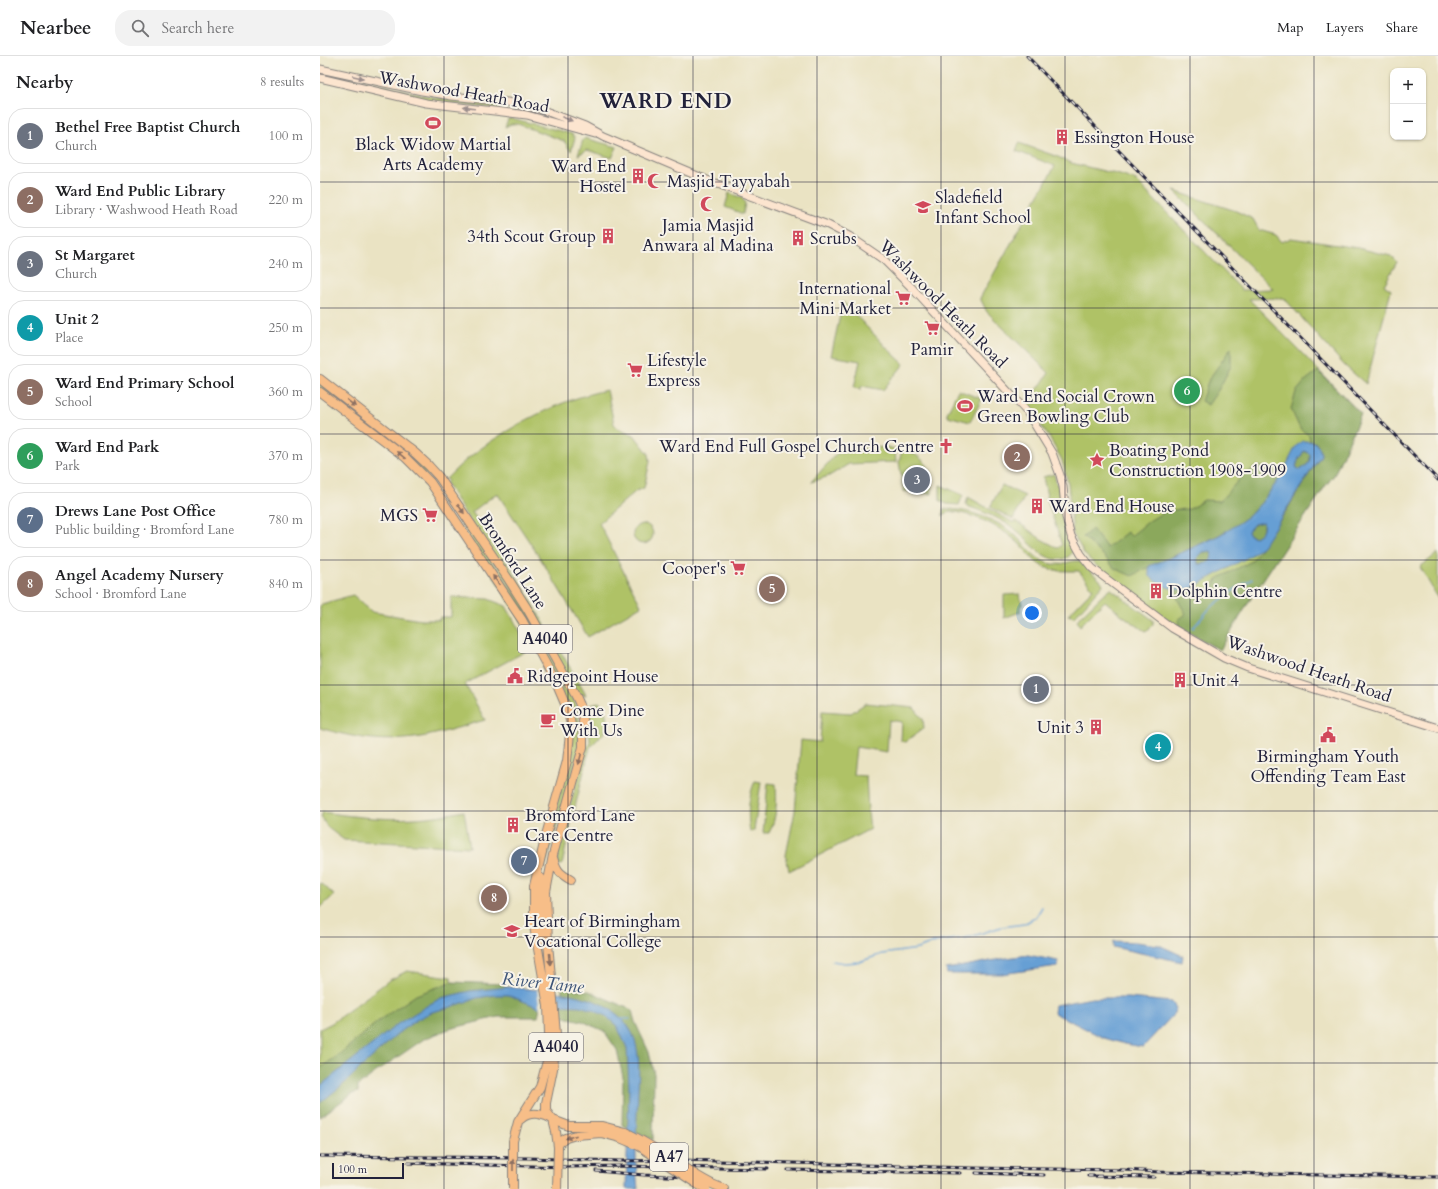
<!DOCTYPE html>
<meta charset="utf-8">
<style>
:root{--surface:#fff;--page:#f2f2f2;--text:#202124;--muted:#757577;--line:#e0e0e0;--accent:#d1495b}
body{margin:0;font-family:Cardo,serif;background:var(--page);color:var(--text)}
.controls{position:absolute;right:12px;top:12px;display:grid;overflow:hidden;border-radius:8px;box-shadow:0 1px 3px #0004}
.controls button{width:36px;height:36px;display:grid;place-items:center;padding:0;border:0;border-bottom:1px solid var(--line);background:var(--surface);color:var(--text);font:20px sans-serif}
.scale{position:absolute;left:12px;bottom:10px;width:72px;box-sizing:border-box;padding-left:4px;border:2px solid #22223b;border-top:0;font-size:11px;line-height:14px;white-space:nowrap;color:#22223b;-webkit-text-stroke:3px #f7f3e8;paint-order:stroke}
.you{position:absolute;left:712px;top:557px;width:14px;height:14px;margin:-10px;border:3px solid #fff;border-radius:50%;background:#1a73e8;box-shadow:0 0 0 6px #1a73e833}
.badge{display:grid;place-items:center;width:26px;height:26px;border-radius:50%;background:var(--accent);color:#fff;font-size:13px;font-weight:700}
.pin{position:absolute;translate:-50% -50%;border:2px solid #fff;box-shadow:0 1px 4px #0006}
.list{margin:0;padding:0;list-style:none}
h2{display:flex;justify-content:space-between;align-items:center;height:52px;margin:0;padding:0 16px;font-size:17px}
h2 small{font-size:13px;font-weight:400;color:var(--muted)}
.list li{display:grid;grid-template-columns:26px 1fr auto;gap:12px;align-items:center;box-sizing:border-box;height:56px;margin:0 8px 8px;padding:0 8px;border:1px solid var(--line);border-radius:16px}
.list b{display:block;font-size:15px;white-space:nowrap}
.list p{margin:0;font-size:13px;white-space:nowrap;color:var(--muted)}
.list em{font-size:13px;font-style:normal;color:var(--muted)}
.icon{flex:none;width:22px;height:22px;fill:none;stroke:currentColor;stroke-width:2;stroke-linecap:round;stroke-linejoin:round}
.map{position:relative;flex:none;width:1118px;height:1133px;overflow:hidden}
header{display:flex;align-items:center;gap:24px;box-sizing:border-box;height:56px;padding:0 20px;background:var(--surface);border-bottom:1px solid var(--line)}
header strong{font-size:19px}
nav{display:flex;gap:22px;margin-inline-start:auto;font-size:14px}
.search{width:280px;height:36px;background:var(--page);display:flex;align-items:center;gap:10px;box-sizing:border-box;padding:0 14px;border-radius:16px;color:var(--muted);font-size:15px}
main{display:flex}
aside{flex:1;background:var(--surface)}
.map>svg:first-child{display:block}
.green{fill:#afc266;stroke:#687250}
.forest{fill:#8ba85b;stroke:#56654b}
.water{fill:#669fd4;stroke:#446088;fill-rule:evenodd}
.pier{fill:#eae3c3}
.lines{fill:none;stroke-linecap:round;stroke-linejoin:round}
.stream{stroke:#669fd4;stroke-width:1.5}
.secondary-casing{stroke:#86827f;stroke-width:9}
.primary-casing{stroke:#86827f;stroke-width:10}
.secondary{stroke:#fce5cf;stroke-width:7}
.primary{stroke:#f7be88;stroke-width:8}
.rail-casing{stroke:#22223b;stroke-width:3}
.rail{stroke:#f7f3e8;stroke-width:1.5;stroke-dasharray:4.5;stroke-linecap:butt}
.primary-bridge-casing{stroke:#86827f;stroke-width:10;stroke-linecap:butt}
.primary-bridge{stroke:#f7be88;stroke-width:8}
.oneway{fill:#9a8d8c}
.oneway2{fill:#8c7062}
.grid{fill:none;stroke:#22223b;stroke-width:1;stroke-opacity:0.55}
.labels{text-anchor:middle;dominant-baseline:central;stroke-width:4;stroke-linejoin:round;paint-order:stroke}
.shield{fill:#f7f3e8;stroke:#62616f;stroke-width:1}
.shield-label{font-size:16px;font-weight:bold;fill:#22223b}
.street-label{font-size:17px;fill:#22223b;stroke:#f7f3e8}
.poi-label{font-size:17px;fill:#22223b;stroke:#f7f3e8;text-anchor:start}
.water-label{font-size:18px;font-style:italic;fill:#3d5478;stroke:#f7f3e8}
.district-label{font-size:21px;font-weight:bold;letter-spacing:1px;fill:#22223b;stroke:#f7f3e8}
</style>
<header>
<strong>Nearbee</strong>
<div class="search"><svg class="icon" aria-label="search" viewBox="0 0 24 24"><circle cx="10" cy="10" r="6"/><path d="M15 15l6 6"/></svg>Search here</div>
<nav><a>Map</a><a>Layers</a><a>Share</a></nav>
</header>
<main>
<aside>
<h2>Nearby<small>8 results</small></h2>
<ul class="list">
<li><span class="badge" style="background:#6b7280">1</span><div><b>Bethel Free Baptist Church</b><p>Church</p></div><em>100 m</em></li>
<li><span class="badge" style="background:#8d6e63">2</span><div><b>Ward End Public Library</b><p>Library · Washwood Heath Road</p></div><em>220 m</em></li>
<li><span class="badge" style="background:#6b7280">3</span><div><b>St Margaret</b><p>Church</p></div><em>240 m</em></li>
<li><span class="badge" style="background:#0f9aa8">4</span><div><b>Unit 2</b><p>Place</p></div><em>250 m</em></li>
<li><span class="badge" style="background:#8d6e63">5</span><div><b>Ward End Primary School</b><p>School</p></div><em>360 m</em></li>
<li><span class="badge" style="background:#2e9e5b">6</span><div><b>Ward End Park</b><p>Park</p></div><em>370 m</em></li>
<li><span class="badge" style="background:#5c6f8a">7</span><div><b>Drews Lane Post Office</b><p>Public building · Bromford Lane</p></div><em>780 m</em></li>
<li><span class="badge" style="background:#8d6e63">8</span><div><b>Angel Academy Nursery</b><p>School · Bromford Lane</p></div><em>840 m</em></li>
</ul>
</aside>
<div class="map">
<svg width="1118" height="1133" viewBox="0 0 1118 1133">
<rect width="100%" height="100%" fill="#f7f3e8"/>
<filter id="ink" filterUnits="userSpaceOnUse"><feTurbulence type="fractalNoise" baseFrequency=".025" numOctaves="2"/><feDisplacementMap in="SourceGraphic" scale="8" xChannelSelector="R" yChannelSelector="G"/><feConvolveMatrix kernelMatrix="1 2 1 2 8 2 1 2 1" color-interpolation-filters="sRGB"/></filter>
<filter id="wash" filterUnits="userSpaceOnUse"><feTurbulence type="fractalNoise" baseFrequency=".012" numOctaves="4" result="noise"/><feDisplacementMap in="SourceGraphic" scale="16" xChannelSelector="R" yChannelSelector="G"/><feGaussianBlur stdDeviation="0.9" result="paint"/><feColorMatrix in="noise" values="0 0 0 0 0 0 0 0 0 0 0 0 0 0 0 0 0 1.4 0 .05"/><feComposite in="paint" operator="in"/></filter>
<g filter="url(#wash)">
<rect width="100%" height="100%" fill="#eae3c3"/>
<path class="green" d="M0 16 113 41 182 49 183 51 181 53 107 45 0 20Z
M191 62 252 78 255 82 251 95 244 85 198 68H191L185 71 188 63Z
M265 82 297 91 292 102 267 94 258 99 263 84Z
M699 87 738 101 751 107 800 119 815 124 922 234 953 233 854 135 916 155 933 163 939 174 956 179 962 186 971 182 1038 192 1071 200 1077 206 1064 229 1071 234 1046 328 1025 310 964 242 929 243 1041 358 1014 419 1006 429 933 539 900 594 859 571 792 524 765 499 753 478 748 427 742 404 729 381 705 347 712 341 729 317 667 256 660 242 735 110 696 95Z
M409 137 422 142 425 147 423 158 405 151Z
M523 246 568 293 584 308 563 334 542 330 540 334 534 331 540 305 511 300Z
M0 327 81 389 110 418V419H107L0 334Z
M287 334 294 368 298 372 314 379 329 398 330 405 324 432 316 435 279 467 321 550 268 581 222 505 177 437 152 456 194 516 266 639H258L126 427 128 425 126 423C134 415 142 407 151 400 188 371 240 343 287 334Z
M638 334 662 343 650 366 628 360 627 357Z
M567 391 575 393 576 406 529 408 509 420 491 426 516 398 531 393Z
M582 394C591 394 604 403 608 412 611 419 611 430 612 438L584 435 579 406Z
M734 418 737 429 740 430C743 452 742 475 754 494 751 499 748 502 742 503 720 506 709 482 692 471 678 461 663 456 647 450L646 448 648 441 694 467 695 464 721 483 738 492 742 489 729 450 723 421Z
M620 429 643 439 639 449 627 448 620 445Z
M682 429 705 440 693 463 670 451Z
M131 444 180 517 212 566 248 631 256 649 259 664 260 691 224 813 221 812 252 687 240 628 143 471 128 446Z
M623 453C646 452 680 464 697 481 705 489 715 503 727 507 740 511 748 504 760 505L782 526 783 529 754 561 748 559 773 533 759 515C744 515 727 516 715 505 708 498 702 489 694 483 675 468 653 458 630 455L623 460Z
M313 478a10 10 0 1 1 20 0a10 10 0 1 1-20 0Z
M1118 497V542L1100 511Z
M791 533 833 564V568L826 576 802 559 785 545 760 570 757 564 788 534Z
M700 538 702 549 700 550V556L684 562V539Z
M33 539 52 556 101 564H120V561H131V541L168 543 186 550 210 593 145 628 165 664C139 671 112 681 85 683 56 686 27 680 0 672V550L2 548Z
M279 646 285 654 287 664 285 676 270 691 251 767 242 809 238 808V792L267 690 270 686 268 654 271 649Z
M546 647 594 652 603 663 604 672 585 686 581 685 582 666 569 664 567 696 536 691 533 719 546 720 548 755 550 773 469 815 466 799 475 755 481 684 500 686 502 655 531 657Z
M435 725 441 726 434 775 430 776C427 759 428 741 435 725Z
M448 727 456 728C457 744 457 762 449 777H443Z
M144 755 150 791 24 784 8 772 1 761 3 756C53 764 95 766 144 755Z
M0 826 14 839 0 852Z
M87 915 131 921V926L0 1030V973L12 967 68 925Z"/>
<path class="forest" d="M911 292V310L899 333 888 349 881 345 889 323Z
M998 315 1041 358 1014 419 1006 429 933 539 900 594 859 571 858 564 866 558 858 544 855 531C860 532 866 532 871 533 879 535 883 536 891 535L897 523 932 505 966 455 1001 399 997 387 990 385 989 379 980 373 971 353 976 336 986 324Z
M984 395 991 398C990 406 987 410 980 414L976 411 978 404Z
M936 411H945L960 422C950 435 941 449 929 460 919 469 907 475 895 481 868 495 839 505 812 520L794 512 784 500 763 481 772 473 787 492 807 476 811 480 829 465 847 454 870 453 884 444 900 445 923 419Z
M943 466C944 474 942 477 935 481L929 479 928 475 934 468Z
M891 495C895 504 886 509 878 508L877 502 883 496Z
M131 926 183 928 220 952 218 961H178L129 973 104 983 56 1016 38 1030V1036L32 1038 0 1061V1012L16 1001 61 963 96 939Z
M242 931 269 935 312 954 315 966 329 996 334 1018 333 1084 302 1069 303 1021 297 994 284 975 262 965 240 960Z"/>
<path class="water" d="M983 385C995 385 1000 387 1001 399L943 490 930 500 870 533C854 534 840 532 829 519V510L850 502 894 482 910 473 929 460 942 446 960 422 976 390ZM984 395 990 398C991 406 987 410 980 414L976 411 978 404ZM943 466C944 474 942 477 935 481L929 479 928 475 934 468ZM891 495C895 504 886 509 878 508L877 502 883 496Z
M794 885 816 886 839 889 863 900 862 906 793 891Z
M708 899 738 905V910L682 918H627L626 913C654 909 680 902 708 899Z
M189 931C214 934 245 935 269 943 287 949 308 963 314 982 320 998 319 1016 318 1033 317 1066 314 1100 318 1133H306V1132L309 1030 307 992 297 970 286 960 273 954 260 950 239 949 220 952 188 939H176L157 942 128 952 112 956 98 963 82 974 38 1014 26 1026 0 1047V1030L79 967 110 948 121 942 150 935Z
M772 942H809L852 946 856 952 853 959 823 991 805 988 784 982 734 957 735 949Z"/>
<path class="pier" d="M217 934 237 935 238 951 220 954Z"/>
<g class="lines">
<path class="stream" d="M873 572 890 552 911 536 932 523
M512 905 525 907 539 906 562 898 598 893 616 886 650 881 681 871 704 868 716 861 722 851
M300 963H310"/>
</g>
</g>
<g filter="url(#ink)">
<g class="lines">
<defs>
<path id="secondary" d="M0 13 102 35 132 40 187 46 220 53 265 70 283 80 387 124 508 169 529 180 564 204 591 231 707 356 732 397 740 419 743 431 746 461 751 480 761 498 772 512 852 572 904 602 928 612 1118 672
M0 22 106 47 207 59 275 78"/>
<path id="primary" d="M0 323 95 397 109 410 119 421 189 524 208 554 256 640 260 649 263 664V691L233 799 226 836 228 887 236 978 233 1013 226 1047V1055L233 1064 236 1076 238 1091
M0 336 85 401 110 426 202 564 237 629 248 655 251 669 247 705 226 779 214 830V870L228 950 229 977 227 1005 220 1031 198 1066 193 1085
M233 802C237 815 239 817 251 824
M221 883 220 860 221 822
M201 1063C210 1055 220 1057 230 1062
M233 1064 249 1070H282L305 1076
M238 1088 246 1082 256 1079 281 1077 300 1082
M392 1128 404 1133"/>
</defs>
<use href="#secondary" class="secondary-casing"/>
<use href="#primary" class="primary-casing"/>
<use href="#secondary" class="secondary"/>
<use href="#primary" class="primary"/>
<defs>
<path id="rail" d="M707 0 1118 424
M0 1100 208 1102 300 1105 362 1104 651 1112 804 1114 839 1116 1118 1121
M88 1107 249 1111 300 1110 448 1113
M468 1114 640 1117
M276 1115 324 1119 368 1121
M656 1117 724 1119
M768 1120 834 1121"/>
</defs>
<use href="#rail" class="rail-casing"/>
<use href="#rail" class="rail"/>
<defs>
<path id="primary-bridge" d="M305 1076C336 1090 362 1113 392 1128
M300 1082 319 1090 377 1128 386 1133
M193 1133V1085
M237 1133 238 1091"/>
</defs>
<use href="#primary-bridge" class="primary-bridge-casing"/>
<use href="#primary-bridge" class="primary-bridge"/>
</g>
<defs><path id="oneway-solid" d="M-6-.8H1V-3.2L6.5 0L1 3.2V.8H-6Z"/></defs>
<g class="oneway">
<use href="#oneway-solid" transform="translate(38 21) rotate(12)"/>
<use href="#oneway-solid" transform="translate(149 52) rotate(-173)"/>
<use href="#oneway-solid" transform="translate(247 63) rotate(21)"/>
</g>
<g class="oneway2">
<use href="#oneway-solid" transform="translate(31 347) rotate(38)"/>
<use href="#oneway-solid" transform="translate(81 399) rotate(-141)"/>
<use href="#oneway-solid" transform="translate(141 453) rotate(55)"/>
<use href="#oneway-solid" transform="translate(176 524) rotate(-125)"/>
<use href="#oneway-solid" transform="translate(260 703) rotate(104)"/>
<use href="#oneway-solid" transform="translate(230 903) rotate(85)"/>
<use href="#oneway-solid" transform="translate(251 1081) rotate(162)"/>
<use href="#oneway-solid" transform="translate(193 1109) rotate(-90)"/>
</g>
</g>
<path class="grid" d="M124 0V1133M248 0V1133M373 0V1133M497 0V1133M621 0V1133M745 0V1133M870 0V1133M994 0V1133M0 126H1118M0 252H1118M0 378H1118M0 504H1118M0 629H1118M0 755H1118M0 881H1118M0 1007H1118"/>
<defs>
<symbol id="stadium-bare" viewBox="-9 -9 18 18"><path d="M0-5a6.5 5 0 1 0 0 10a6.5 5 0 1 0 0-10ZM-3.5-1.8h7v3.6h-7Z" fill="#d1495b" stroke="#f7f3e8" stroke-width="2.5" paint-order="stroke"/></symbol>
<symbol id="building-bare" viewBox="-9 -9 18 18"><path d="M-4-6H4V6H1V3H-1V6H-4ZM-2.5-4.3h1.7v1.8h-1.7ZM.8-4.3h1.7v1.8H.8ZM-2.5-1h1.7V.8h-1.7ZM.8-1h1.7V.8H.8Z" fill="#d1495b" stroke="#f7f3e8" stroke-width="2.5" paint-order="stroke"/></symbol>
<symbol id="mosque-bare" viewBox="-9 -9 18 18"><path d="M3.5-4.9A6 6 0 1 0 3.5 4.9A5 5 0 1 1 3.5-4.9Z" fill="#d1495b" stroke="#f7f3e8" stroke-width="2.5" paint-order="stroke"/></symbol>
<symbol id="school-bare" viewBox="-9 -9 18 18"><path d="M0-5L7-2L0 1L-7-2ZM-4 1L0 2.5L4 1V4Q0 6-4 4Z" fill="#d1495b" stroke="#f7f3e8" stroke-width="2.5" paint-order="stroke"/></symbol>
<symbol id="supermarket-bare" viewBox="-9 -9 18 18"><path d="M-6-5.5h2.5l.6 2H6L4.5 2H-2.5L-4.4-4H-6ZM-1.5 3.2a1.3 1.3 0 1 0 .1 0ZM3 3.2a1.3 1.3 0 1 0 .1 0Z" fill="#d1495b" stroke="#f7f3e8" stroke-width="2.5" paint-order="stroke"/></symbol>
<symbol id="church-bare" viewBox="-9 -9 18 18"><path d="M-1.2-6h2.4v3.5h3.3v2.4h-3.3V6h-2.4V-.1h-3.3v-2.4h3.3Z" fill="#d1495b" stroke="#f7f3e8" stroke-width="2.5" paint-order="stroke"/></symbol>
<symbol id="sight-bare" viewBox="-9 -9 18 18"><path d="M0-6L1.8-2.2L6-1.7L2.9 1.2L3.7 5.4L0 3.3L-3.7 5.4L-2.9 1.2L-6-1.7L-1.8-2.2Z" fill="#d1495b" stroke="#f7f3e8" stroke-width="2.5" paint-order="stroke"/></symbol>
<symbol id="civic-bare" viewBox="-9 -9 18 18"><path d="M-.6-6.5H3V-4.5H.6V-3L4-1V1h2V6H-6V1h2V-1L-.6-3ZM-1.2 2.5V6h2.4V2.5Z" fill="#d1495b" stroke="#f7f3e8" stroke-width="2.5" paint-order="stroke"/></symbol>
<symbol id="cafe-bare" viewBox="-9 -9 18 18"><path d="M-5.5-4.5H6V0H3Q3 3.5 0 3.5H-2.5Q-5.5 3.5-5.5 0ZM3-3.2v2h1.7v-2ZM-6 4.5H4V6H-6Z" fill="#d1495b" stroke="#f7f3e8" stroke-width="2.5" paint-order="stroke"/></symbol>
<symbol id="university-bare" viewBox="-9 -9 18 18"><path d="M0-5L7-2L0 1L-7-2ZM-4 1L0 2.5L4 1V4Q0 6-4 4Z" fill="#d1495b" stroke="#f7f3e8" stroke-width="2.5" paint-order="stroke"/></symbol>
</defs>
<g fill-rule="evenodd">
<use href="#stadium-bare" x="102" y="56" width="22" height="22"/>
<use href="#building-bare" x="731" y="70" width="22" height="22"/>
<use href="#building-bare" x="307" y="109" width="22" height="22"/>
<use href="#mosque-bare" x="324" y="114" width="22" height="22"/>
<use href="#mosque-bare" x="377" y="137" width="22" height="22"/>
<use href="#school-bare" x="592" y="140" width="22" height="22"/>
<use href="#building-bare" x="277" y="169" width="22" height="22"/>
<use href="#building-bare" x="467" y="171" width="22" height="22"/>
<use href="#supermarket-bare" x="572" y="231" width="22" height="22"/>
<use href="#supermarket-bare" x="601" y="261" width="22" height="22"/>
<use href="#supermarket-bare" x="304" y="303" width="22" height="22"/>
<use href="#stadium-bare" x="634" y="339" width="22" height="22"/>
<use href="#church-bare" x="615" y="379" width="22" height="22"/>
<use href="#sight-bare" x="766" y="393" width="22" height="22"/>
<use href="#building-bare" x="706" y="439" width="22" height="22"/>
<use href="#supermarket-bare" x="99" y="448" width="22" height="22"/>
<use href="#supermarket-bare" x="407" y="501" width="22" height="22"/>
<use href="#building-bare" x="825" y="524" width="22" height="22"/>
<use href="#civic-bare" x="184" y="609" width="22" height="22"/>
<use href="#building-bare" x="849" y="613" width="22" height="22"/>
<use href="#cafe-bare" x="217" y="653" width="22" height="22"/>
<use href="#building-bare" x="765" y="660" width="22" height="22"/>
<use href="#civic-bare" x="997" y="668" width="22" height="22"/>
<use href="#building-bare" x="182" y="758" width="22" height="22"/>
<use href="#university-bare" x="181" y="864" width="22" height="22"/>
</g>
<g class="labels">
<g class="shield">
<rect x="198" y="569" width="54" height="28" rx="3"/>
<rect x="209" y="977" width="54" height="28" rx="3"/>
<rect x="330" y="1087" width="38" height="28" rx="3"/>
</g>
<g class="shield-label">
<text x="225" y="583">A4040</text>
<text x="236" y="991">A4040</text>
<text x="349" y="1101">A47</text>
</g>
<g class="street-label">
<text transform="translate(144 36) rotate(10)">Washwood Heath Road</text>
<text transform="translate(623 248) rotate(45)">Washwood Heath Road</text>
<text transform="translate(193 505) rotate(57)">Bromford Lane</text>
<text transform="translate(989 613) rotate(19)">Washwood Heath Road</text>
</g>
<g class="poi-label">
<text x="754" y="81">Essington House</text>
<text x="113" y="88" text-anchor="middle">Black Widow Martial<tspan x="113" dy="20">Arts Academy</tspan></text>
<text x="306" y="110" text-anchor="end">Ward End<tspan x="306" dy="20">Hostel</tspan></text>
<text x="347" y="125">Masjid Tayyabah</text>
<text x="615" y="141">Sladefield<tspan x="615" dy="20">Infant School</tspan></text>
<text x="388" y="169" text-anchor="middle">Jamia Masjid<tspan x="388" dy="20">Anwara al Madina</tspan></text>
<text x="276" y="180" text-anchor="end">34th Scout Group</text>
<text x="490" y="182">Scrubs</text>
<text x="571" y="232" text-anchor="end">International<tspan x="571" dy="20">Mini Market</tspan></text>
<text x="612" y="293" text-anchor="middle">Pamir</text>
<text x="327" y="304">Lifestyle<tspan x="327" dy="20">Express</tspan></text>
<text x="657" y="340">Ward End Social Crown<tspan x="657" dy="20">Green Bowling Club</tspan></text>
<text x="614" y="390" text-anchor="end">Ward End Full Gospel Church Centre</text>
<text x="789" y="394">Boating Pond<tspan x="789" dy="20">Construction 1908-1909</tspan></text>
<text x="729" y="450">Ward End House</text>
<text x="98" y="459" text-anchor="end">MGS</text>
<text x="406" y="512" text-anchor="end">Cooper's</text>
<text x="848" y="535">Dolphin Centre</text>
<text x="207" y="620">Ridgepoint House</text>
<text x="872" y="624">Unit 4</text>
<text x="240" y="654">Come Dine<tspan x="240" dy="20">With Us</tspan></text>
<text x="764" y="671" text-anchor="end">Unit 3</text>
<text x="1008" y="700" text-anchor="middle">Birmingham Youth<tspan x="1008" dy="20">Offending Team East</tspan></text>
<text x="205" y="759">Bromford Lane<tspan x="205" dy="20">Care Centre</tspan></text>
<text x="204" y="865">Heart of Birmingham<tspan x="204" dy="20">Vocational College</tspan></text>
</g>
<g class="water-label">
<text transform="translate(223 927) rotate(6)">River Tame</text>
</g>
<g class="district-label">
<text x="346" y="45">WARD END</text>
</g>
</g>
</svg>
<div class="controls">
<button>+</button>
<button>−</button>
</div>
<div class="scale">100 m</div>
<div class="you"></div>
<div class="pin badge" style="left:716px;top:633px;background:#6b7280">1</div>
<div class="pin badge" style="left:697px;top:401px;background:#8d6e63">2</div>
<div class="pin badge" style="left:597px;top:424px;background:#6b7280">3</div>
<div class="pin badge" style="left:838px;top:691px;background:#0f9aa8">4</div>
<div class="pin badge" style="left:452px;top:533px;background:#8d6e63">5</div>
<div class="pin badge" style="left:867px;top:335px;background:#2e9e5b">6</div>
<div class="pin badge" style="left:204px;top:805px;background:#5c6f8a">7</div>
<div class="pin badge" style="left:174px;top:842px;background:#8d6e63">8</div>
</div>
</main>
